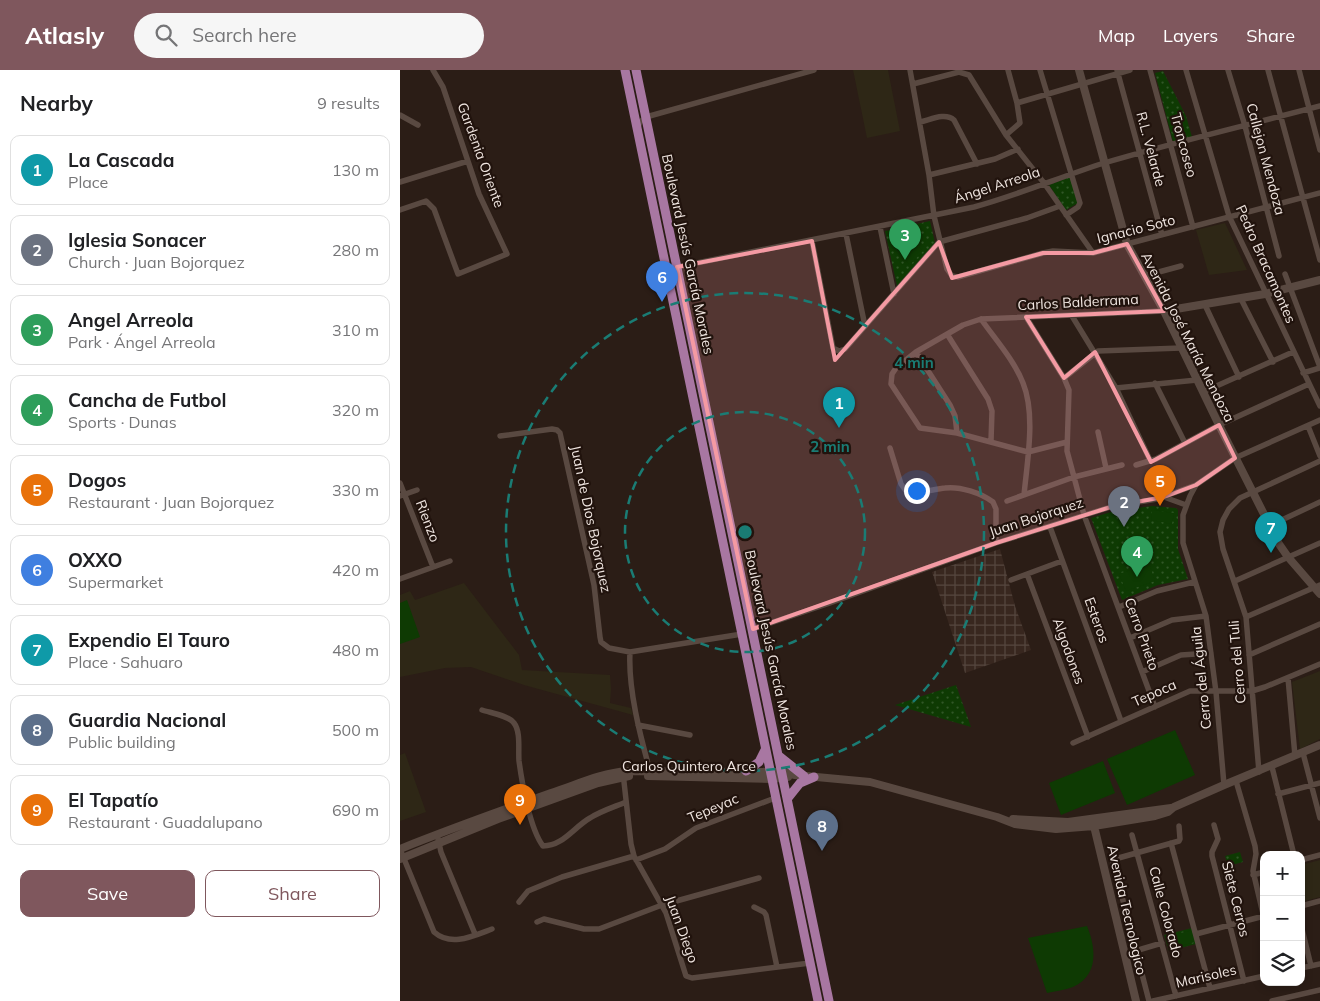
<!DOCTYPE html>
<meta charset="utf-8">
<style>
:root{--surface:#fff;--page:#f6f6f6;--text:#202124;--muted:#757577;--line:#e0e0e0;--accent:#7f575d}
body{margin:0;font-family:Mulish,sans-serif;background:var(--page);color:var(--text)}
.controls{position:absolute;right:15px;bottom:15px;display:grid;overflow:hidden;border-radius:10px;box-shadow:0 2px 8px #0003}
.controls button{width:45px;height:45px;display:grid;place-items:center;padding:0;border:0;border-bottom:1px solid var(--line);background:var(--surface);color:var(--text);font:25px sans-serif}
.you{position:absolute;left:516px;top:420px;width:18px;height:18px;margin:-12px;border:4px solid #fff;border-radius:50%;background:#1a73e8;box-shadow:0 0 0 8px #1a73e833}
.badge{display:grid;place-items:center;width:32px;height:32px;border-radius:50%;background:var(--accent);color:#fff;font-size:16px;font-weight:700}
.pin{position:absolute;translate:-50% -41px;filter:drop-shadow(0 1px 2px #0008)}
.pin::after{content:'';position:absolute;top:26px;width:18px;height:15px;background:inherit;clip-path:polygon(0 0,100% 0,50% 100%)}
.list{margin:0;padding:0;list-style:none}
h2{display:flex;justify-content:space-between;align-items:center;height:65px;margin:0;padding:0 20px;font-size:21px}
h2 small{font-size:16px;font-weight:400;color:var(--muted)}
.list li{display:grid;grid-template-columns:32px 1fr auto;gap:15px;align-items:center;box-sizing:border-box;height:70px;margin:0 10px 10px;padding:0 10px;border:1px solid var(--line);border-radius:10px}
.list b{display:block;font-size:19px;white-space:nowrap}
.list p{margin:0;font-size:16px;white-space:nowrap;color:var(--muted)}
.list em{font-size:16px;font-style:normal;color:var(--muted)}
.actions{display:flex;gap:10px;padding:15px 20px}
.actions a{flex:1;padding:11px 0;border:1px solid var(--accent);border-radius:10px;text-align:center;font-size:18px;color:var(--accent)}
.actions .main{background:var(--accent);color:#fff}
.icon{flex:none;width:28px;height:28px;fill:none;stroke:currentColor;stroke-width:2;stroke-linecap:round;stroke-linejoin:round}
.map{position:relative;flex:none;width:920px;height:931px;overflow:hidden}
header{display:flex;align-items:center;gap:30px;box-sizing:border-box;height:70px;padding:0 25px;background:var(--accent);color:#fff}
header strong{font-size:24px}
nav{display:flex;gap:28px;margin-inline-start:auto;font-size:18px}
.search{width:350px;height:45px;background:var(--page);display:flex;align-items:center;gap:12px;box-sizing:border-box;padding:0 18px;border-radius:28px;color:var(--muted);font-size:19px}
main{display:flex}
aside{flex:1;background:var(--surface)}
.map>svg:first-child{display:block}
.industrial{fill:url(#industrial-grid)}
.education{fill:#2e2716}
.grass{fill:url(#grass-dots)}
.garden{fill:#0e3a03}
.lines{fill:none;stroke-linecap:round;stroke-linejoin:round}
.street{stroke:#594941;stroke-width:5.5}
.secondary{stroke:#594941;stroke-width:8}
.primary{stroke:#a877a2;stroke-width:9}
.marked{fill:#f49aa3;fill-opacity:0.2;stroke:#f49aa3;stroke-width:4;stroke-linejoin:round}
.ring{fill:none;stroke:#1a7c74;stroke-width:2.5;stroke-dasharray:9 6}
.labels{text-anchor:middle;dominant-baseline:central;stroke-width:4.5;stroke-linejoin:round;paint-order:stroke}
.street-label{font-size:14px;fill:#f0e6e1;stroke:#21130d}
.centre{fill:#1a7c74;stroke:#21130d;stroke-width:2.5}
.ring-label{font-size:15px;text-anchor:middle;font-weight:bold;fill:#1a7c74;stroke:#21130d;stroke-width:4.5;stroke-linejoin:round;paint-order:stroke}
</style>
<header>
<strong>Atlasly</strong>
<div class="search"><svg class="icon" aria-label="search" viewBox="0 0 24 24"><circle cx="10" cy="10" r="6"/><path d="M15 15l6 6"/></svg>Search here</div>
<nav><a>Map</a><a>Layers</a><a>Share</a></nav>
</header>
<main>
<aside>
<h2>Nearby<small>9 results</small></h2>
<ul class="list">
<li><span class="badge" style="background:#0f9aa8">1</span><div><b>La Cascada</b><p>Place</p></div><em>130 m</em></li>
<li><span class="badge" style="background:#6b7280">2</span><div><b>Iglesia Sonacer</b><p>Church · Juan Bojorquez</p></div><em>280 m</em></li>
<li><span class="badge" style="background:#2e9e5b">3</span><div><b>Angel Arreola</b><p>Park · Ángel Arreola</p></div><em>310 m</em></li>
<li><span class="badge" style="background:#2e9e5b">4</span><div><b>Cancha de Futbol</b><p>Sports · Dunas</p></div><em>320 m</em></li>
<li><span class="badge" style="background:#e8710a">5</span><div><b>Dogos</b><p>Restaurant · Juan Bojorquez</p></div><em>330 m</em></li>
<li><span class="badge" style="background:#3f7fe0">6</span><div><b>OXXO</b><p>Supermarket</p></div><em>420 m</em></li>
<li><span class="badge" style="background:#0f9aa8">7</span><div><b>Expendio El Tauro</b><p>Place · Sahuaro</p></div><em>480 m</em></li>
<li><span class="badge" style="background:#5c6f8a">8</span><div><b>Guardia Nacional</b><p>Public building</p></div><em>500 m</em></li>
<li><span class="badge" style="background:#e8710a">9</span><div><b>El Tapatío</b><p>Restaurant · Guadalupano</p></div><em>690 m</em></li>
</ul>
<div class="actions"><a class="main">Save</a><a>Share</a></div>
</aside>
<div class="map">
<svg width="920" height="931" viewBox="0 0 920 931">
<defs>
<pattern id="industrial-grid" width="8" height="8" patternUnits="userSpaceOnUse" patternTransform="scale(1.25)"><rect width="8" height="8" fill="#38271f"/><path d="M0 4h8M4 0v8" fill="none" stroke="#55463f"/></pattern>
<pattern id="grass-dots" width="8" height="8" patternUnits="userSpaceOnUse" patternTransform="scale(1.25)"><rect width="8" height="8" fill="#0e3a03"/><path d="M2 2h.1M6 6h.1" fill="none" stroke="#315627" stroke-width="1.8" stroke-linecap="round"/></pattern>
</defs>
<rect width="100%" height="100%" fill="#2b1d16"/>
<path class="industrial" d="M600 479 615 536 631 580 565 603 532 502Z"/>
<path class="education" d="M453 0H488L500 61 467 68Z
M825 153 847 200 809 205 796 160Z
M64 513 119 585 122 600 210 605 211 619 210 633 231 638 233 645 124 615 71 597 45 598 0 607V525L10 521 15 530Z
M920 601V669L900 679 892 612Z
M5 683 26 742 0 751V685Z
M920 790V827L901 832V795Z"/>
<path class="grass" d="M763 1 786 46 792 67 773 72 755 3Z
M670 107 678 133 666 140 649 115Z
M530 151 535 173 497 216 485 161Z
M752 436 776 438 778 440V479L788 509 758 515 722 530 691 448 714 441Z
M556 615 571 657 495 635Z
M840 782 843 792 828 796 825 786Z
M792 858 796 874 769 881 764 865Z"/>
<path class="garden" d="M783 49 786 60 773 64 770 53Z
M504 160 514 169 499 185 490 176Z
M514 172 523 181 510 195 501 186Z
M752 440 774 443 772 454 751 450Z
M749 493 755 511 726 521 719 504Z
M7 530 20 567 0 574V533Z
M775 660 795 705 727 735 707 689Z
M703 691 715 723 661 745 649 713Z
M687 856C696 878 699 905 673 917 665 920 655 921 647 923L628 868Z
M792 860 795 872 773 878 770 866Z"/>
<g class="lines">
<path class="street" d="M510 0 529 105 534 146 547 199 552 206 558 207 643 183 653 181 693 183 920 123
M640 0 680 133 678 137 666 145
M717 0 762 165
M750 0 793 157
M786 0 829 146 920 336
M828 0 845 56 879 186
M868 0 920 190
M899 0 920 80
M513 14 559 2 569 5 606 65 644 113 693 183
M617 33 730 0
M0 45 18 55
M520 52C530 50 545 42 554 50L577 94
M238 57 240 52 246 47 414 0
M606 65 620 53 617 33 608 0
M529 105 595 89 618 79
M0 112 68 91
M0 140 26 131 34 139 58 204 107 184 79 124 43 17 33 0
M480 157 494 224
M446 164 465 256
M412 171 433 278 439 281 445 279 539 172 627 148 660 136
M277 197 574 137C618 125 660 107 704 93 775 72 848 55 920 36
M885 204 920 297
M744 206 781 196
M841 229 873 292
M805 235 839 307
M672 246 716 318 750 390
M626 247 664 308 669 320 667 381 674 407 684 445 755 637
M581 249C595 269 614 290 623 313 636 345 627 392 624 425
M547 264 588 329 592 341 591 371
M516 282 550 335 555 346 557 363
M903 303 920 298
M664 308 698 281 781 278
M755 313 785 373
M716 318 797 310
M803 322 893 282
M908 356 920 386
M698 362 706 398
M100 366 152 359 157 360 160 363 194 515 200 567 201 572 209 578 230 582 342 564
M667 372 628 382 557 363 520 358 491 314 492 304 496 298 516 282 563 255 581 249 764 241
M490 378 501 414 506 421C518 425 533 419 545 418 560 416 581 423 593 432L596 439V473
M736 395 756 389 819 355 909 314
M0 413 33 497
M796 415 790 426 783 445V473L806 546 816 622 824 715
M0 426 17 420
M764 427 786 435
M607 431 674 407 722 395
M869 456 920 432
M650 457 721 651
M627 504 688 667
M0 509 50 491
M611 510 662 491
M835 511 920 473
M719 537 757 521 794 512
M846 547 920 515
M353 559 430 533 596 473 714 436 757 429 796 415 835 388 920 350
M730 568 772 550 806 546
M230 582C228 619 240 665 250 701
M849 585 920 554
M742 602 781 585 811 583
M888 608 895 686
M82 640C91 643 108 645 114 653 121 662 118 680 119 691 122 713 130 759 143 776 163 776 174 757 190 748 201 741 214 737 226 732
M238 655 290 665
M673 673 790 621H852L865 617 920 594
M903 683 920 748
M872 697 894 785
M859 702 846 547 823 479 820 462 823 450 829 439 840 428 920 391
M223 703 231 774 234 786 266 843 286 906 292 908 410 893
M836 711 855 776 856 784 853 801 864 848
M878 724 920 713
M814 755 818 769 812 782V786L844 911
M37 764 41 782 75 864
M732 765 776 926
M771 773 810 918
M0 779 34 862C51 877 73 866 92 859
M236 790 265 779 296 758 375 728
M901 790 920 785
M853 805 864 802
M119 832 128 821 162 807 234 786
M901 836 920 831
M354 837 364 842 366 845 377 897
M137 852 144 849 184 859H199L262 835 359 808
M901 855 911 896
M796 864 864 846
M735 881 762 873
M901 898 920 894
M749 931 713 792 715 789 779 771 780 769 779 756
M753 931 864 906
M872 931 920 920"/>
<path class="secondary" d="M679 0 727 174 764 241 819 355 879 474 888 487 920 524
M764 241 865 224 920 210
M248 706 372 709 388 707
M613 749 668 752 771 738
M694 756 736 931
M0 779C50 759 100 741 151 723 176 715 201 703 227 701L382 702 395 705 470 712 597 747 615 754 656 759 694 756 755 746 768 742 774 737 824 715 920 675
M0 789 98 749 198 713 229 706"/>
<path class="primary" d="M225 0 418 931
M236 0 429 931
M379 686 404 706
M346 701 359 692 365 680
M388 728 400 713 414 707"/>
</g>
<path class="marked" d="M412 171 435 290 539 172 552 208 643 183H693L727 174 764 241 626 247 664 308 695 282 751 392 819 355 835 388 796 415 764 427 714 436 596 473 353 559 277 197Z"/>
<g class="ring">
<circle cx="345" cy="462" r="120"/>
<circle cx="345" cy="462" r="239"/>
</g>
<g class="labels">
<g class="street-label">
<text transform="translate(784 75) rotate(75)">Troncoseo</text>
<text transform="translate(751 79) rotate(75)">R.L. Velarde</text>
<text transform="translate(81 85) rotate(70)">Gardenia Oriente</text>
<text transform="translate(866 89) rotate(75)">Callejon Mendoza</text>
<text transform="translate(597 115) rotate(-18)">Ángel Arreola</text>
<text transform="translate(736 159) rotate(-14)">Ignacio Soto</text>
<text transform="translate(288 184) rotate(78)">Boulevard Jesús García Morales</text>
<text transform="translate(866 194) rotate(66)">Pedro Bracamontes</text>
<text transform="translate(678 232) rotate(-3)">Carlos Balderrama</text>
<text transform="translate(788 267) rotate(63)">Avenida José María Mendoza</text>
<text transform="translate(636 447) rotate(-18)">Juan Bojorquez</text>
<text transform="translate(191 449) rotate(78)">Juan de Dios Bojorquez</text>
<text transform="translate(28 451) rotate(69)">Rienzo</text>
<text transform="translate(697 550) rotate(70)">Esteros</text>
<text transform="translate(742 564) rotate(70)">Cerro Prieto</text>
<text transform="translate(371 580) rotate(78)">Boulevard Jesús García Morales</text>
<text transform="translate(669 581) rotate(70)">Algodones</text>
<text transform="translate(837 592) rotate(-95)">Cerro del Tuli</text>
<text transform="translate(801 608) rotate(-96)">Cerro del Águila</text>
<text transform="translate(754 623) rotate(-24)">Tepoca</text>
<text x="289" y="696">Carlos Quintero Arce</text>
<text transform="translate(313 738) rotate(-23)">Tepeyac</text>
<text transform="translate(836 829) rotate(76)">Siete Cerros</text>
<text transform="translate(727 840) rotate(77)">Avenida Tecnologico</text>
<text transform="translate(766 842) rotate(75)">Calle Colorado</text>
<text transform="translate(282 859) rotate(70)">Juan Diego</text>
<text transform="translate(806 906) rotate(-13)">Marisoles</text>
</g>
</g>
<circle cx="345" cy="462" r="8" class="centre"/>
<g class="ring-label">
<text x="514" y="298">4 min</text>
<text x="430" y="382">2 min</text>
</g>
</svg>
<div class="controls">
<button>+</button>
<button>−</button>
<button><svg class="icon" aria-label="layers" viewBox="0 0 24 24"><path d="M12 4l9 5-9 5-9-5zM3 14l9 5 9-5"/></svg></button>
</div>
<div class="you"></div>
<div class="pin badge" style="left:439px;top:358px;background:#0f9aa8">1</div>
<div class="pin badge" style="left:724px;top:457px;background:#6b7280">2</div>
<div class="pin badge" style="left:505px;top:190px;background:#2e9e5b">3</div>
<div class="pin badge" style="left:737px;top:507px;background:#2e9e5b">4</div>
<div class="pin badge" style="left:760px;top:436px;background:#e8710a">5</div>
<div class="pin badge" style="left:262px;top:232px;background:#3f7fe0">6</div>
<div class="pin badge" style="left:871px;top:483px;background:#0f9aa8">7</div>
<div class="pin badge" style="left:422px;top:781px;background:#5c6f8a">8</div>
<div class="pin badge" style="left:120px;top:755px;background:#e8710a">9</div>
</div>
</main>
